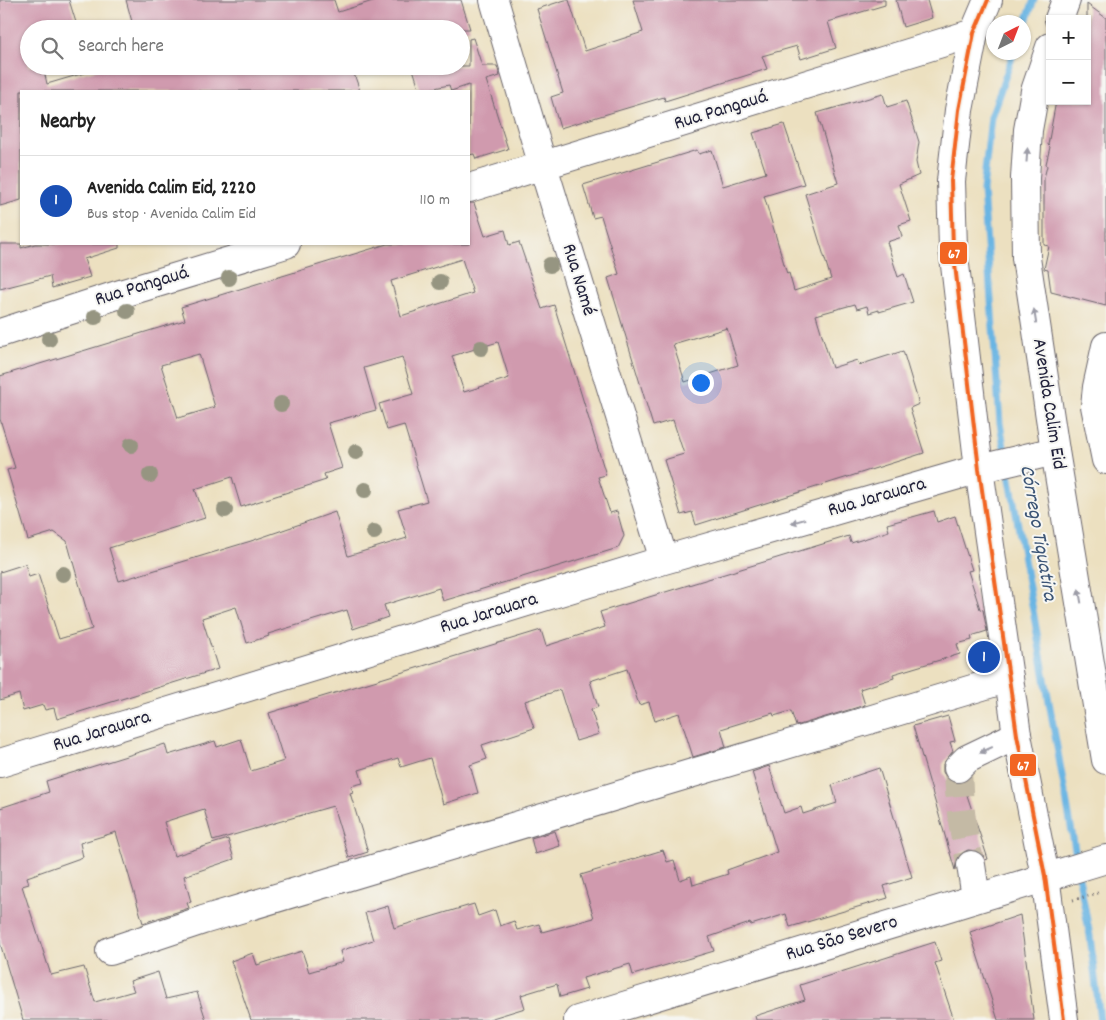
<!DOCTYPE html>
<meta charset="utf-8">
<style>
:root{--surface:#fff;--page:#f6f6f6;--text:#222;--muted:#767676;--line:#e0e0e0;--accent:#db2777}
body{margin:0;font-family:Dekko,sans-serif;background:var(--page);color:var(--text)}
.controls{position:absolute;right:15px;top:15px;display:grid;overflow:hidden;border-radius:0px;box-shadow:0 1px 4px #0004}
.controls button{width:45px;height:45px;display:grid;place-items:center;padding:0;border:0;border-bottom:1px solid var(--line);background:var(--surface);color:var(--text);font:25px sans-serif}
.compass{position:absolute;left:986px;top:15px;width:45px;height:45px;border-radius:50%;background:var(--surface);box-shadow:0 1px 4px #0004;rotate:42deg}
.you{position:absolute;left:700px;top:382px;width:18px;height:18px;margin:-12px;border:4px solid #fff;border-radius:50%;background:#1a73e8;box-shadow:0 0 0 8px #1a73e833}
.badge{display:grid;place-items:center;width:32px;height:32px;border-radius:50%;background:var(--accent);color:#fff;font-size:16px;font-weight:700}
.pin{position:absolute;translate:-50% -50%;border:2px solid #fff;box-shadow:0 1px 5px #0006}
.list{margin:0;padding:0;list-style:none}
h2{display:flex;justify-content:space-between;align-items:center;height:65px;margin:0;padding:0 20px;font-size:21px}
h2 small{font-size:16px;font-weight:400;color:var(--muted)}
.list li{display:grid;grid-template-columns:32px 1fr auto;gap:15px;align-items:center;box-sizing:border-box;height:90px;padding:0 20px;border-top:1px solid var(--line)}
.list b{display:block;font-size:19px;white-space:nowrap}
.list p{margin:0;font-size:16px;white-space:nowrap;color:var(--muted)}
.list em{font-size:16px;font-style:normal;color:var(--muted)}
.icon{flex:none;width:28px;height:28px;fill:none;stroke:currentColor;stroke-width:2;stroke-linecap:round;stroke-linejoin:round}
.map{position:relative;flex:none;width:1106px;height:1020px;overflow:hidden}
.search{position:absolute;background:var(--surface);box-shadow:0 1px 4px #0004;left:20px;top:20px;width:450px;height:55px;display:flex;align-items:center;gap:12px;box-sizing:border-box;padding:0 18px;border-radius:28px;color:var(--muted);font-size:19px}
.panel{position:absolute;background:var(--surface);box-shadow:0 1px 4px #0004;left:20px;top:90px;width:450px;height:155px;border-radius:0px}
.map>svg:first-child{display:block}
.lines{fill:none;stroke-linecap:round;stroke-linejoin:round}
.stream{stroke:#6bb5e3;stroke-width:7}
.building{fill:#d09aae;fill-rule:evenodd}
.minor-tunnel{stroke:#c4baa5;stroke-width:28;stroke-dasharray:28 14;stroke-linecap:butt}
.minor-casing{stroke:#69646a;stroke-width:30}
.major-casing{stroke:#69646a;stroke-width:30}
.path{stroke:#69646a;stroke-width:3;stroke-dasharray:1 4;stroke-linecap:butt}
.minor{stroke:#fff;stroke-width:28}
.major{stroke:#fff;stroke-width:28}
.bus-1-casing{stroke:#f6f6f2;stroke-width:8}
.bus-1{stroke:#f26522;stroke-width:4}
.tree{fill:#969581}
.oneway{fill:#9c9ca7}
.labels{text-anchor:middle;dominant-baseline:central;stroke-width:4;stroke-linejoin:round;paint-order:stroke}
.street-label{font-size:20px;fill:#22223b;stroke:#f6f6f2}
.water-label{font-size:21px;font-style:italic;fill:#3c5576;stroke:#f6f6f2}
.line-badge{stroke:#f6f6f2;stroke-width:2}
.badge-label{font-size:14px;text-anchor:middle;font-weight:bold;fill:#fff}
</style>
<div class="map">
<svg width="1106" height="1020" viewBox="0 0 1106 1020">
<rect width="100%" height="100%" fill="#f6f6f2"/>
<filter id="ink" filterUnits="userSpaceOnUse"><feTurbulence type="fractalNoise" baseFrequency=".02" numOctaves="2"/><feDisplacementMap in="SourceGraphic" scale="10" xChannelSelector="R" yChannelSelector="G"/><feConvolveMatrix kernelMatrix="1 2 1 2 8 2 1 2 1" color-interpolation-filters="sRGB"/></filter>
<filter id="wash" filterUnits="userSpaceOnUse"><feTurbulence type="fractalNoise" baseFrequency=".0096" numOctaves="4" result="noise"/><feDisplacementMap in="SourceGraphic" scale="20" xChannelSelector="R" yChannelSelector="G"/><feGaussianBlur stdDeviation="1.12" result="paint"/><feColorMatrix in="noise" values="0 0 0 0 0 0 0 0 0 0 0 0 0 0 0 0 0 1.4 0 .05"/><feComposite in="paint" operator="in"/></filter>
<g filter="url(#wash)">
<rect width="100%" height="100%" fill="#ece0c0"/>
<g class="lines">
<path class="stream" d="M1024 27 1034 0
M1006 458 1000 423 983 190 991 117 1014 52
M1008 468 1077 861
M1078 872 1090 936 1100 1020"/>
</g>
<g id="blocks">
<path class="building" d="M0 0H69L78 29H29V66H43L47 84 108 66H332L334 72 352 68 360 91H21V200L0 206Z
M126 0H334L338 12 376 0H461L470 29H134Z
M565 0H569L585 51 643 32 633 0H885V5L828 22 836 48 801 59 797 46 762 56 767 69 665 101 664 97 560 128 551 97 563 93 537 9Z
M896 0H927L932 18 903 27Z
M1087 4 1106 18V306L1051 292 1048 270 1044 269 1049 246 1044 245V178L1047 166 1046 164 1050 147 1048 145 1056 101H1087Z
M473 38 482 66H497L500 76 486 80 508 149 476 159 474 154 469 155V85L451 91 449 85 420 91 412 66H469V39Z
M883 94 887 107 906 101 919 142 916 162 919 175 899 184 911 221 899 225 902 237 887 242 898 277 904 274 913 302 879 312V310L869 313 867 306 857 309 855 304 816 315 832 368 857 360 859 365 903 351 919 404 910 408 924 453 696 525 692 512 681 515 664 460 684 454 673 420 653 426 608 278 619 274 601 216 593 218 583 185 697 150 699 154 712 150 723 186 766 173 753 133 784 124 804 184 764 196 787 274 789 273 794 291 831 279 805 194 838 183 817 113ZM727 328 738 365 685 382 673 344Z
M469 203H474L485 236 505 230 509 245 519 242 542 309 554 305 606 475 598 477 610 513 617 511 624 536 618 548 443 601 439 588 384 605 388 617 353 629 347 610 268 634 269 636 247 643 236 607 202 618 218 669 57 719 54 708 45 710 43 705 23 711 19 694 0 700V572L25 564 29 577 38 574 59 639 92 629 67 541 54 532 28 540 7 470 15 468 0 419V376L185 320 181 307 387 244H469ZM462 259 473 293 401 316 391 281ZM498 342 509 378 464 392 452 356ZM199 354 215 407 178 418 161 365ZM402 357 413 394 379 404 387 430 404 425 427 501 398 509 407 538 348 556 335 512 251 541 119 581 109 548 205 518 195 489 232 477 241 507 326 480 324 474 342 468 328 423 376 410 364 368Z
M0 244H21V248L35 244H119V248L84 259 90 277 52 288 50 276 0 289Z
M934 511 937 522 955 516 972 570 968 571 980 609 983 610 987 631 971 636 972 640 957 644 960 654 893 674 894 678 860 689 865 705 796 726 791 711 774 716 773 713 721 729 726 747 693 757 679 713 655 721 649 702 639 705 627 669 590 681 598 707 591 710 599 734 576 741 560 690 525 701 534 728 482 745 487 759 470 765 478 793 443 804 430 758 401 767 398 758 359 770 363 783 351 786 353 792 350 793 368 852 349 858 333 806 213 841 204 809 164 822 174 856 228 839 234 859 184 876 191 902 187 903 189 908 143 923 116 832 80 843 83 857 27 877 29 884 22 886 51 975 84 967 95 1002 134 991 130 981 158 972 166 999 197 992 206 1020H23L0 943V808L49 792 46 781 165 744 168 755 215 741 217 747 241 739 251 771 284 761 269 713 541 630 546 646 605 627 600 612 849 536 851 543 889 531 887 524Z
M948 716 955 741 950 742 953 751 943 764V772L947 779 954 783H963L988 859 985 860 983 855 977 851 968 850 962 853 957 859 955 870 913 726Z
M769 766 784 813 801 807 803 814 837 803 832 785 849 779V778L879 768 912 877 884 886 888 898 790 927 786 914 751 925 750 923 709 937 714 951 633 975 630 964 583 978 587 989 560 997 557 984 521 995 525 1008 486 1020H251L231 961 253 953 257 965 302 951 309 972 343 962 340 951 373 940 365 913 388 906 394 928 474 904 478 916 495 910 500 926 514 921 517 930 539 924 542 932 594 918 581 875 663 850 667 862 674 860 680 880 691 876 693 885 728 874 727 870 777 852 752 772Z
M555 831 560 846 535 854 531 838Z
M1020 915 1034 1020H998L970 932Z
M935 942 941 961 935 963 954 1020H756L755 1016 805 1000 800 985Z"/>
</g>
</g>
<g filter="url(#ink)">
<use href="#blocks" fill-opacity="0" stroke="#69646a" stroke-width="1"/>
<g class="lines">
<path class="minor-tunnel" d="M958 768C959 802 962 832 971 865"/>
<defs>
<path id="minor" d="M494 0 543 166 664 560
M469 188 974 33
M0 333 117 295 286 244
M1106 346 1097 387 1095 406 1106 460
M0 763 664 560 979 469 1055 451
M958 768 967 759 1017 735
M971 865 976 898
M110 951 203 920 1009 678
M578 1020 1106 859"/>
<path id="major" d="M988 0 974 33 959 110 951 181 953 248 979 469 1009 678 1017 735 1045 876 1064 1020
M1059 19 1066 0
M1050 47 1035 91 1028 130 1025 178 1026 258 1055 451 1106 760"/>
</defs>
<use href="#minor" class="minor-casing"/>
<use href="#major" class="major-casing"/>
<path class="path" d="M1073 900 1098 893"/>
<use href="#minor" class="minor"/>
<use href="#major" class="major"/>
<defs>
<path id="bus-1" d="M988 0 974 33 959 110 951 181 953 248 979 469 1009 678 1017 735 1045 876 1064 1020"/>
</defs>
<use href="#bus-1" class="bus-1-casing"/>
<use href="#bus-1" class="bus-1"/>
</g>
<g class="tree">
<circle cx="550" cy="265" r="8"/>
<circle cx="229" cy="278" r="8"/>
<circle cx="440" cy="282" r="8"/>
<circle cx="127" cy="311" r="8"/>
<circle cx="95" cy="317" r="8"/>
<circle cx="49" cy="339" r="8"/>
<circle cx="481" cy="348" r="8"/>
<circle cx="281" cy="404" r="8"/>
<circle cx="131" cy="445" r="8"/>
<circle cx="356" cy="452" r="8"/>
<circle cx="150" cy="475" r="8"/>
<circle cx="365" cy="490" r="8"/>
<circle cx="225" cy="510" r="8"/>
<circle cx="374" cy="532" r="8"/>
<circle cx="63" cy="574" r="8"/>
</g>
<defs><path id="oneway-solid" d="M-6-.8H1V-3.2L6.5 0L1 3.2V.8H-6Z" transform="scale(1.25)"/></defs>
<g class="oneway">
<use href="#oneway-solid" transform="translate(1027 155) rotate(-86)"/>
<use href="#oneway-solid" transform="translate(1035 316) rotate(-99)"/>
<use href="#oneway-solid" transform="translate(798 521) rotate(164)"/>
<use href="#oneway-solid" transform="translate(1080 596) rotate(-100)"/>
<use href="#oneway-solid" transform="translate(986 750) rotate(155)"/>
</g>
</g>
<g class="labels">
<g class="street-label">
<text transform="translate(721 111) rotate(-17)">Rua Pangauá</text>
<text transform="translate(578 280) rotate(73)">Rua Namé</text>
<text transform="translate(142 287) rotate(-17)">Rua Pangauá</text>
<text transform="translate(1048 404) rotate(81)">Avenida Calim Eid</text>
<text transform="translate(877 498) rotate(-16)">Rua Jarauara</text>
<text transform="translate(489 614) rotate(-17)">Rua Jarauara</text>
<text transform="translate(102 732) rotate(-17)">Rua Jarauara</text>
<text transform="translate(842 939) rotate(-17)">Rua São Severo</text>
</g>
<g class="water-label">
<text transform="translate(1037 533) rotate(80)">Córrego Tiquatira</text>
</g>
</g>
<g class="line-badge">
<rect x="939" y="241" width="29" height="24" rx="5" fill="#f26522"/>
<rect x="1009" y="753" width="28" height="24" rx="5" fill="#f26522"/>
</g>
<g class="badge-label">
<text x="954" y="258">67</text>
<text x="1023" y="770">67</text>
</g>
</svg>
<div class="controls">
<button>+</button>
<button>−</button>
</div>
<svg class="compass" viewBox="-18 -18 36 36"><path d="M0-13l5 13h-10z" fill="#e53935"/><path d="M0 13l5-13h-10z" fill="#767676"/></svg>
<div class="you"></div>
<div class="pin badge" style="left:984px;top:657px;background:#1a4fb4">1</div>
<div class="search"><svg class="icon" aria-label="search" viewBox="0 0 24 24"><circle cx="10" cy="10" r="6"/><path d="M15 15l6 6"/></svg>Search here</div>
<section class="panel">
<h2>Nearby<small></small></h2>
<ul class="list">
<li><span class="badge" style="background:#1a4fb4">1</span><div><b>Avenida Calim Eid, 2220</b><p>Bus stop · Avenida Calim Eid</p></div><em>110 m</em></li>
</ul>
</section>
</div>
